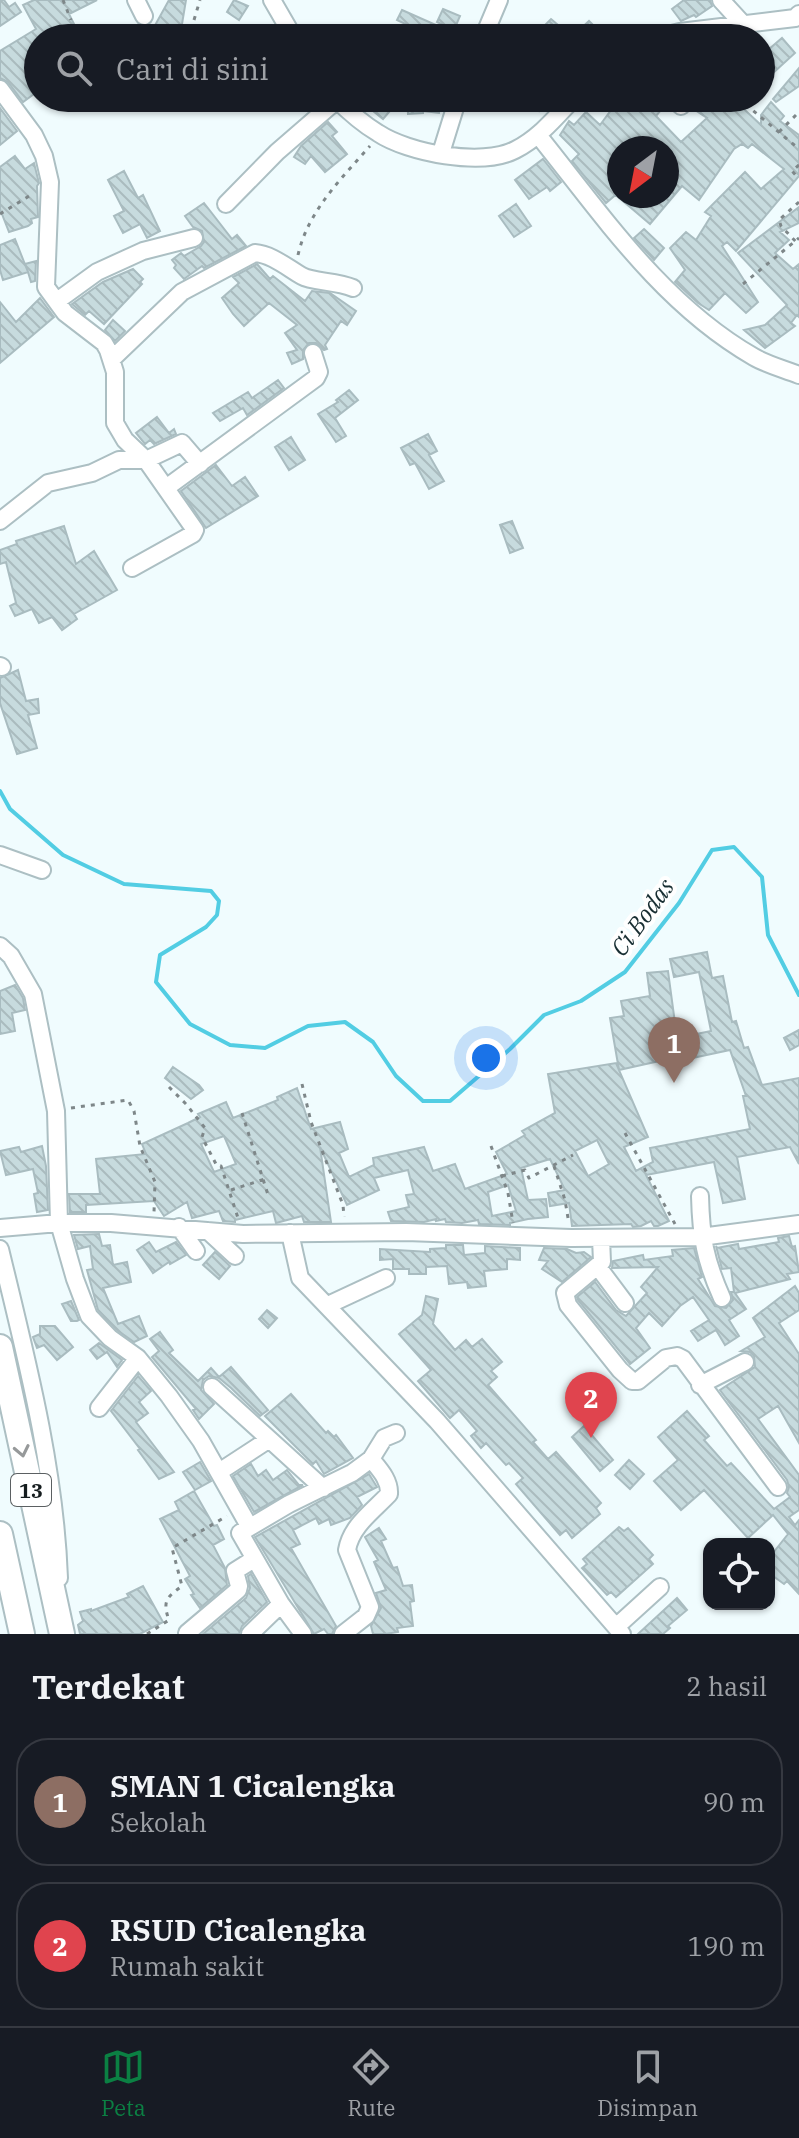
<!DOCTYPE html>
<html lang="id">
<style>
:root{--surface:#171b24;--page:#242831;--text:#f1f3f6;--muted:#9ea1a6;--line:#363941;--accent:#0b8043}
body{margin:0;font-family:"IBM Plex Serif",serif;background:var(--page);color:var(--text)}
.controls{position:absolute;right:24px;bottom:24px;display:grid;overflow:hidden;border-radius:16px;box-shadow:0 2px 6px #0004}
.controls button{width:72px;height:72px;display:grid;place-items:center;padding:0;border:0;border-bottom:2px solid var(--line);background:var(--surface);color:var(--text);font:40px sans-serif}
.compass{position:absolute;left:607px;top:136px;width:72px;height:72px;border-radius:50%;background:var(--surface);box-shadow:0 2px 6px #0004;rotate:212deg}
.you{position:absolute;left:486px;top:1058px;width:28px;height:28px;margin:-20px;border:6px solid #fff;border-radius:50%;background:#1a73e8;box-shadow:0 0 0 12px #1a73e833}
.badge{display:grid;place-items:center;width:52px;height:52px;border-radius:50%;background:var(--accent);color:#fff;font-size:26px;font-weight:700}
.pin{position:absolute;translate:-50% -66px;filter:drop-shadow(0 2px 4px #0008)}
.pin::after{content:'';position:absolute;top:42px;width:28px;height:24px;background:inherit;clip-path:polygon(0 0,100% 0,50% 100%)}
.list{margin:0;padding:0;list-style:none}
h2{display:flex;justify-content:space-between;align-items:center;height:104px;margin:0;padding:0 32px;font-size:34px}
h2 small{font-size:26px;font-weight:400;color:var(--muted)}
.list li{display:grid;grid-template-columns:52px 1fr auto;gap:24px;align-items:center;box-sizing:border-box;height:128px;margin:0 16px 16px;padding:0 16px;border:2px solid var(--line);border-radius:32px}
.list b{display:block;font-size:30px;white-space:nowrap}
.list p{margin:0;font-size:26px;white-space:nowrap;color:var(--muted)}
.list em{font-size:26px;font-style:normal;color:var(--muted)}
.icon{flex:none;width:44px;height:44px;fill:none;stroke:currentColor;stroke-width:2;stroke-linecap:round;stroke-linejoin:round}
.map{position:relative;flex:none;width:799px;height:1634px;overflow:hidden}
.search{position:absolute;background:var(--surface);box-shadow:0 2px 6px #0004;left:24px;right:24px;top:24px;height:88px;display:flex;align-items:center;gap:20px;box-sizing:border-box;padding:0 28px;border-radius:44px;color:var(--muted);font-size:30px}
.sheet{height:392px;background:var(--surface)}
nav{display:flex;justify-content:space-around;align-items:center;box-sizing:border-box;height:112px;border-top:2px solid var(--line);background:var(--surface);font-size:22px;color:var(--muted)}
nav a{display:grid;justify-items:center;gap:4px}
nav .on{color:var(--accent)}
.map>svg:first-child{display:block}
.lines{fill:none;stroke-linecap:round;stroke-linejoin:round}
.stream{stroke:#52cde3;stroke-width:4}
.building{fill:url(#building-back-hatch);stroke:#a9bcc0;stroke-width:2;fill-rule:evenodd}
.minor-casing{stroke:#acbfc3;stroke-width:20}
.highway-casing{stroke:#acbfc3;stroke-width:28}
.path{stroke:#7e8789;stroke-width:3;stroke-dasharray:4 6;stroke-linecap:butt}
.minor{stroke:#fff;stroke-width:16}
.highway{stroke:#fff;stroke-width:24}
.oneway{stroke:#96999a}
.labels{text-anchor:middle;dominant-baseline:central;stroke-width:8;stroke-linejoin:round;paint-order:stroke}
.shield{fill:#fff;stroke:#5b6062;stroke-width:2}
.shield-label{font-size:20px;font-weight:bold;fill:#151c1e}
.water-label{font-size:24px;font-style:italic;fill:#182e32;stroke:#fff}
</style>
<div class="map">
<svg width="799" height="1634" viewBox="0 0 799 1634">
<defs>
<pattern id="building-back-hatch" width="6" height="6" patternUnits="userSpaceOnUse" patternTransform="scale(2)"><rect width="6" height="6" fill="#c7dbde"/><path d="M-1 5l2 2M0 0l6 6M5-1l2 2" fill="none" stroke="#aabbbe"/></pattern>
</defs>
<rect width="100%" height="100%" fill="#f0fcfe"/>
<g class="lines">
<path class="stream" d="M0 791 10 809 63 855 124 884 211 891 219 901 217 915 206 927 160 955 156 982 190 1024 230 1045 265 1048 308 1026 345 1022 373 1042 396 1076 423 1101H450L510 1049 544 1015 581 1001 625 972 679 903 712 850 734 847 762 877 768 935 799 995"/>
</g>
<path class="building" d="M0 0H4L9 7 15 3 21 12 0 26Z
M34 0H97L69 14 81 38H62L60 33 51 38H38V47L33 50 38 57V91L23 102 8 82 0 78V51L36 29 23 5Z
M169 0H186L182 24 194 31 190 38H148Z
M234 0 248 6 239 20 227 12Z
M684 0H710L712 6 696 17 694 15 681 21 672 9Z
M443 9 460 16 454 30 437 22Z
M402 10 436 25 430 38 412 33 414 28 397 20Z
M551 19 572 37 589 21 606 38H532Z
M782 38 795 53 761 84V56Z
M799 68V86L776 102 773 99Z
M357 98H401L383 119Z
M407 98H441L439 113 423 111V113L408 114Z
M522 98H548L539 111Z
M620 98H656L652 103 661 110 656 116 681 142 707 118 695 110 713 98H732L761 125V115L771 102 784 116 780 121 799 135V176L736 251 727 242 722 246 758 302 746 313 725 293 709 310 698 303 675 282 685 270 670 248 686 232 696 240 711 216 705 212 745 172 761 189 784 169 752 144 748 148 742 144 734 149 699 200 682 186 650 224 617 196H667V148H619V192L606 203 572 161 579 154 560 135 569 121 574 125 586 112 600 125Z
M0 108 17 131 0 145Z
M328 122 337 132 332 136 347 154 325 172 311 156 305 164 294 157 301 146Z
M15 156 25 169 34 163 39 183 37 186 38 217 31 219 32 223 28 226 9 232 0 209V167Z
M543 159 561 182 550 191 547 187 529 199 515 180Z
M124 171 138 198 143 195 160 231 147 238 140 224 123 233 114 216 124 211 108 180Z
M204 203 232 239 237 235 246 246 204 268 202 266 184 279 174 268 176 265 172 260 181 253 184 256 201 246 204 242 202 231 193 227 185 216Z
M516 204 531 226 514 237 499 216Z
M799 207V223L780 232 789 240 775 253 793 269 799 264V317L797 315 791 323 795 326 765 348 744 330 765 325 787 305 738 253Z
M644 229 664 248 654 260 634 238Z
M15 239 28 272 25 264 36 261 35 281 31 282 28 272 3 280 0 270V245Z
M257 264 270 279 273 276 305 301 312 291 330 293 356 311 347 325 341 321 325 345 327 349 324 350 316 343H309L303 350V359L292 364 287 353 297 350 285 333 297 325 269 303 244 326 233 314 222 298 239 283 233 277Z
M133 269 143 279 140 282 142 284 104 324 89 311 85 315 72 304 103 282Z
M40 298 54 317 0 363V302L16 322Z
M113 320 125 331 115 341 105 330Z
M278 380 284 388 247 415 243 408 220 421 213 413 248 392 252 398Z
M349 390 358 400 335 418 346 436 336 442 318 414 338 402 336 400Z
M157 417 169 433 174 429 176 434 154 444 150 440 145 444 136 433Z
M428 434 437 451 429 455 444 481 429 489 415 463 410 465 401 448Z
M291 437 305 460 289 470 275 447Z
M216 465 232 486 245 477 258 496 206 528 181 491Z
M512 521 523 548 510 553 500 525Z
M64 526 76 564 94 551 117 590 74 614 77 619 62 630 52 617 39 623 32 609 15 616 10 606 16 603 6 562 0 564V550L17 544 16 541Z
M18 670 26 701 38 699 39 713 28 715 37 748 17 754 0 703V678Z
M707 952 712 978 723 976 732 1022 736 1021 744 1048 748 1047 762 1085 799 1078V1164L790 1147 737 1157 745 1199 723 1203 714 1162 646 1175 669 1221 658 1226H654L651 1221 641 1226 633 1227 631 1224 572 1226 569 1203 550 1206 548 1193 565 1190 550 1159 521 1168 528 1200 546 1199 548 1217 528 1219 510 1223V1225L479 1224 478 1220 462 1223 446 1222 445 1219 436 1221V1219L424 1222 391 1221 388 1212 409 1207 406 1195 414 1194 408 1170 374 1178 379 1190 347 1205 320 1147 331 1222H304L302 1216 276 1223 273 1211 235 1220V1222L223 1221 219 1211 192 1218 187 1202 164 1216 154 1201 86 1205V1212H70L69 1194H100L96 1159 146 1154 142 1144 188 1123 200 1117 198 1114 226 1102 233 1118 278 1100 277 1097 297 1088 311 1129 340 1122 348 1149 339 1153 349 1177 374 1165 373 1158 424 1147 433 1171 455 1164 465 1189 507 1174 496 1152 525 1135 522 1131 555 1113 548 1074 616 1063 648 1137 624 1147 636 1171 653 1162 650 1148 750 1129 743 1096H746L730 1050 683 1060 682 1056 619 1070 610 1018 624 1016 621 1001 650 996 647 973 668 971 677 1038 711 1031 699 972 674 977 670 959ZM224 1136 236 1164 214 1172 201 1144ZM597 1140 609 1164 588 1176 575 1151ZM508 1185 516 1211 492 1216 488 1192Z
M15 985 23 998 25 1010 12 1013 15 1031 0 1034V991Z
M799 1030V1045L790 1050 784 1038Z
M173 1067 199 1085 203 1090 191 1099 165 1078Z
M42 1146 46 1166 48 1210 37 1212 34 1194 38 1193 33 1169 6 1175 0 1151 19 1147 21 1152Z
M99 1234 102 1246 110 1245 113 1265 127 1262 131 1282 103 1288 118 1324 139 1316 147 1336 134 1342 117 1330 98 1310 87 1270 93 1269 90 1246 78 1249 74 1235Z
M789 1236 792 1247 795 1246 799 1272 787 1274 790 1279 735 1293 746 1309 729 1320 739 1336 725 1345 716 1330 698 1341 691 1331 709 1320 693 1297 680 1306 662 1326 649 1313 636 1328 650 1348 630 1364 578 1300 577 1297 595 1282 616 1310 626 1316 647 1293 641 1287 658 1267 612 1268 613 1261 643 1255 644 1260 673 1256 672 1250 694 1248 702 1277 698 1279 715 1306 726 1308 733 1300 731 1292H734L731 1268 722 1269 716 1246 717 1248 738 1244 739 1249 779 1242 778 1238Z
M149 1242 156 1252 176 1242 186 1255 170 1264 169 1262 153 1273 137 1250Z
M446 1245H463L464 1255 485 1253V1246L520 1248V1260L507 1259V1269L484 1271 486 1286 468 1288 467 1282 449 1284 447 1266 426 1267V1274H409V1269H393V1259L380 1260V1249L430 1252V1249L446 1248Z
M544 1248 567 1249 576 1253 584 1252 591 1257 562 1282 542 1269 548 1261 539 1260Z
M215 1252 230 1266 219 1279 203 1265Z
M795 1286 799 1293V1310L779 1323 799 1354V1443L778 1406 758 1419 799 1475V1510L789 1517 795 1525 799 1520V1594L787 1581 784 1584 769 1573V1558L788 1534 773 1515 748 1538 704 1490 681 1510 654 1481 678 1460 658 1437 687 1411 709 1436 704 1440 727 1466 731 1463 774 1509 790 1497 787 1493 789 1487 787 1480 720 1390 755 1367 754 1356 750 1352 741 1351 765 1337 753 1318Z
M426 1296 438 1299 433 1324 455 1350 466 1340 472 1347 482 1339 502 1362 491 1371 497 1377 488 1385 536 1440 533 1442 548 1459 556 1452 601 1503 596 1508 600 1514 572 1538 566 1530 560 1535 516 1484 523 1478 509 1463 506 1465 486 1443 481 1448 471 1436 477 1431 459 1410 450 1418 418 1381 431 1370 399 1334 422 1315Z
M71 1301 79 1320 77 1321H71L62 1304Z
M267 1310 277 1318 268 1328 259 1319Z
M40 1326H55L73 1347 57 1360 44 1345 37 1348 33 1337 40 1334Z
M160 1332 173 1350 169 1353 198 1381 211 1368 219 1377 231 1367 268 1410 260 1416 231 1388 219 1378 209 1376 203 1380 201 1390 214 1404 199 1419 193 1410 196 1409 152 1357 159 1351 150 1339Z
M99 1343 122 1360 117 1367 107 1352 97 1359 90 1350Z
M138 1376 151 1391 139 1402 148 1413 136 1422 174 1472 159 1479 138 1450 140 1449 111 1411Z
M291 1394 326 1433 328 1431 334 1437 336 1435 353 1458 324 1474 316 1461 313 1464 265 1416Z
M584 1426 613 1460 600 1471 572 1437Z
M629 1460 644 1474 630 1489 615 1475Z
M200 1462 211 1481 195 1490 183 1472Z
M251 1464 258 1476 266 1470 273 1480 287 1470 299 1485H303L254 1512 233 1476Z
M369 1474 377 1487 357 1497 362 1505 350 1518 331 1525 329 1519 319 1524 316 1518 293 1530 300 1544 291 1548 336 1626 332 1634H328L324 1629 314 1634 255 1537Z
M194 1491 214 1526 217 1525 224 1539 213 1545 225 1568 227 1585 200 1608 191 1595 194 1594 185 1579 190 1576 160 1519 179 1510 175 1502Z
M619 1527 624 1531 628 1528 653 1555 649 1559 653 1564 616 1597 611 1592 607 1595 582 1568 587 1564 583 1559Z
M379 1528 386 1539 381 1541 393 1568 397 1567 403 1586 412 1585 414 1601 410 1602 413 1626 397 1628 398 1632 385 1634H373L371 1626 381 1608 376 1593 386 1590 374 1562 378 1560 365 1537Z
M251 1574 267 1602 242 1626 239 1634H203L246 1598 250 1588 248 1576Z
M143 1586 163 1622 140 1634H80L78 1625 83 1621 80 1612 91 1609V1611L129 1597 127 1594Z
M677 1598 687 1610 668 1626 670 1628 663 1634H638Z"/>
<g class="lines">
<defs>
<path id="minor" d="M136 0 144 16
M272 0 294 38
M721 0 742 23
M483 38 499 0
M656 38 680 32 795 18 799 14
M0 89 34 135 44 156 50 182 46 287 65 313 104 343 108 350 115 372V423L125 440 146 460 195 530 193 534 132 568
M335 98C348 111 363 124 378 133 408 153 482 167 515 150 539 138 556 117 574 98
M674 98 681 106
M538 135C603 216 662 304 754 357 768 365 784 369 799 375
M441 153 458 98
M226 204 277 152 337 100
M57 301 97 272 143 251 194 238
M112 359 182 292 255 253C271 254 288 268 302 276 312 282 337 281 353 288
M166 488 316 378 319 372 313 353
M0 521 48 483 92 473 119 460H146L182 443 200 464
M0 666 2 667
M0 855 42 870
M0 946 11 956 33 994 56 1111 59 1223 75 1279 89 1316 110 1338 138 1358 169 1396 201 1441 249 1526
M700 1196C701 1237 705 1260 722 1298
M179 1227 196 1251
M0 1228 59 1223H111L243 1234 406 1232 571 1238 701 1237 799 1224
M208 1231 235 1256
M290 1233 300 1278 437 1421 622 1634
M601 1238 602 1262 565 1293 568 1305 620 1370 632 1381H638L666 1358 677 1356 683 1359 778 1487
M0 1249C26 1357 55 1467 59 1578
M598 1267 625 1303
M328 1305 386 1278
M700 1385 745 1362
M212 1387 323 1488
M99 1408 138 1358
M219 1472 268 1440
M616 1627 660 1587
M187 1633 238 1590 239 1586 235 1571 254 1559
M250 1634 281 1604
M303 1634 281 1604 240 1533 289 1504 352 1473 371 1459 384 1438 396 1433
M343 1634 366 1616 370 1607 347 1550C351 1526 373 1511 389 1494 390 1480 379 1469 371 1459"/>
<path id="highway" d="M0 1347 62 1634
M0 1534 22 1634"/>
</defs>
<use href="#minor" class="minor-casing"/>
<use href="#highway" class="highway-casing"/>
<path class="path" d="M63 0 71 20
M194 20 200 0
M738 98 799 149
M779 132 799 112
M799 165 792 171 799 179
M799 202 779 220 781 226 799 245
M0 214 34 193
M298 255C308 211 341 179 370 146
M743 284 799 238
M302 1084 311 1122 343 1205 344 1217
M169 1087 186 1104 205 1128 202 1137 217 1166H221L238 1218
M71 1108 128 1100 134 1111 140 1146 155 1182 154 1213
M242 1113 269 1198
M625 1133 675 1224
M491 1146 508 1193 513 1223
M554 1166 565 1200 569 1224
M502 1176 525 1170 529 1178 573 1155
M231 1190 265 1179
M147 1634 169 1620C162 1601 167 1597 182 1586L172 1548 227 1516"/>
<use href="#minor" class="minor"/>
<use href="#highway" class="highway"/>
</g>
<defs><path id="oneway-chevron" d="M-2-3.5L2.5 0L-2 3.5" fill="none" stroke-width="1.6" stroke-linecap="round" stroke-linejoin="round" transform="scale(2)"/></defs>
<use class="oneway" href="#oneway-chevron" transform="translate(22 1451) rotate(78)"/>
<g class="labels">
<rect class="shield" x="11" y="1474" width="40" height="32" rx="6"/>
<g class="shield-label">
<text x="31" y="1490">13</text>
</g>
<g class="water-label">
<text transform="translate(642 917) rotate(-54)">Ci Bodas</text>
</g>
</g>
</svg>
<div class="controls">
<button><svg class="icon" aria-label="locate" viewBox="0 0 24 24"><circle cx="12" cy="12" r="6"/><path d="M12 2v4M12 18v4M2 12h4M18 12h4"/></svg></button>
</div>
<svg class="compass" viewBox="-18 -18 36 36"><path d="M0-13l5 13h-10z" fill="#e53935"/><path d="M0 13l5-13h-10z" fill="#9ea1a6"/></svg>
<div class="you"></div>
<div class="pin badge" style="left:674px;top:1083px;background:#8d6e63">1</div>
<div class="pin badge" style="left:591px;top:1438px;background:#e0444e">2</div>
<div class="search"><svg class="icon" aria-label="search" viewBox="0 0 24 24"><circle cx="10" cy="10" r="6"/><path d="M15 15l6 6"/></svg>Cari di sini</div>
</div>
<section class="sheet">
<h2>Terdekat<small>2 hasil</small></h2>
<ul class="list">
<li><span class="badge" style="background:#8d6e63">1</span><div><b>SMAN 1 Cicalengka</b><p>Sekolah</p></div><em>90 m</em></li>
<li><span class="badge" style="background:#e0444e">2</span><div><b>RSUD Cicalengka</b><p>Rumah sakit</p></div><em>190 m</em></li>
</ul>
</section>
<nav>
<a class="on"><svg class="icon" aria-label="map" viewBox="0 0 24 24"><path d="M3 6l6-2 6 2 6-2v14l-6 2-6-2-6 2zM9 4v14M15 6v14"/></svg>Peta</a>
<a><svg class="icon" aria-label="directions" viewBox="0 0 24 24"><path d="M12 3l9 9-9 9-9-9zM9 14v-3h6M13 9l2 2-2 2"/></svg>Rute</a>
<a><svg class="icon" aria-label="saved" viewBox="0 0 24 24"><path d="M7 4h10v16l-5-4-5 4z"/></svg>Disimpan</a>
</nav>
